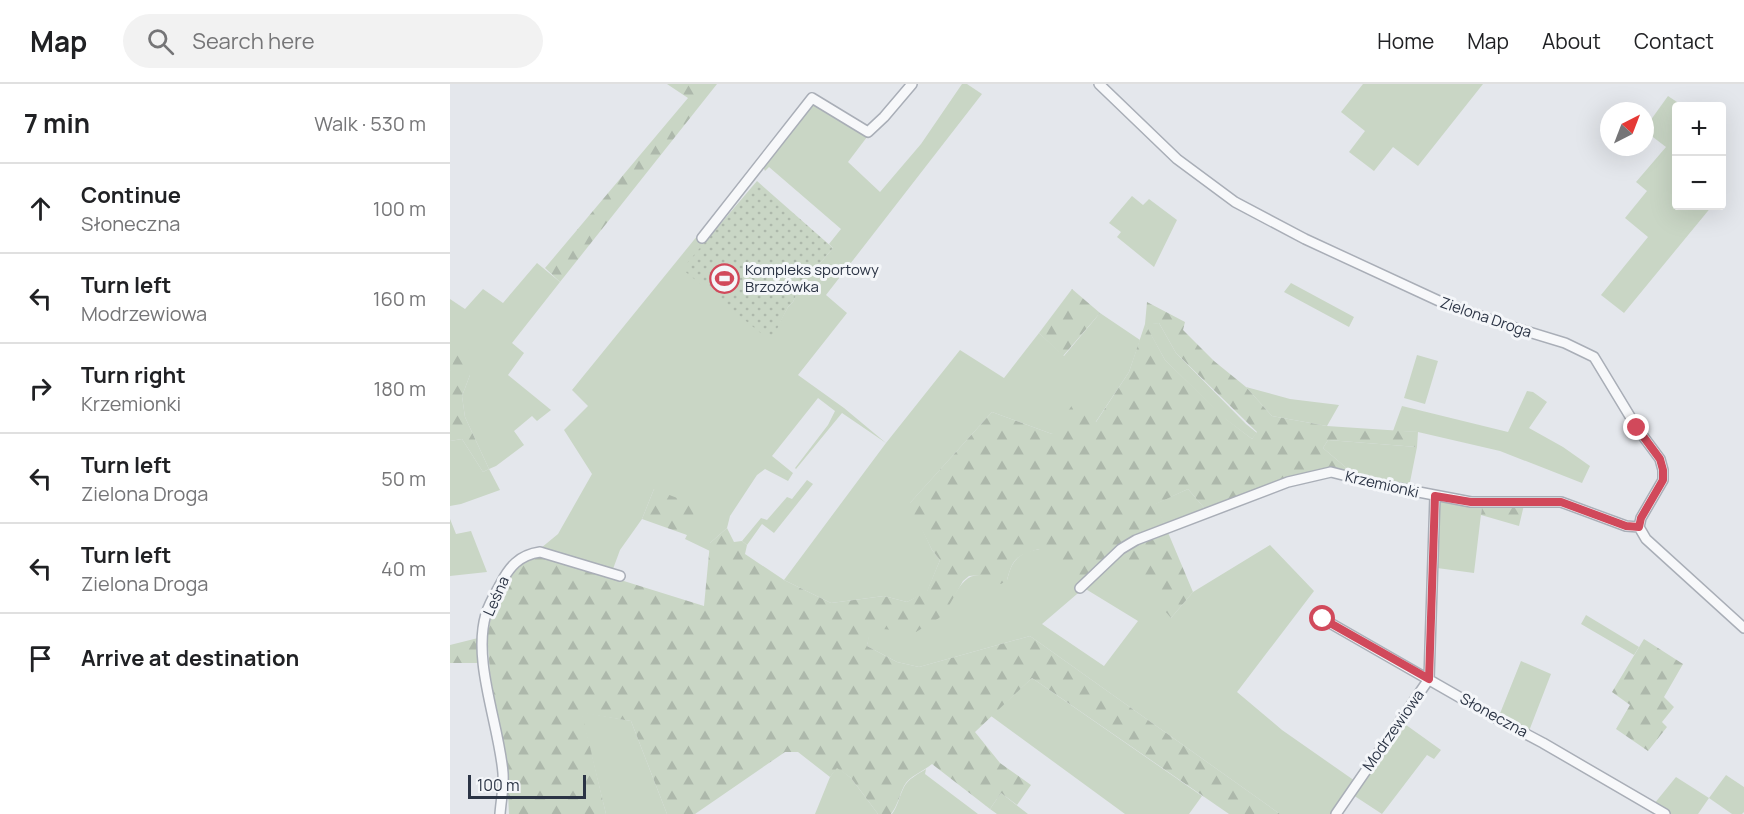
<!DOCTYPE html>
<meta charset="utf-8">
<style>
:root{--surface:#fff;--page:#f2f2f2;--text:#202124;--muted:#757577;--line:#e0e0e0}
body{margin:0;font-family:Manrope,sans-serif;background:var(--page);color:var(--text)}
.controls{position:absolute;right:18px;top:18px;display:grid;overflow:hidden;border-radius:6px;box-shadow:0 6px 24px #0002}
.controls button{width:54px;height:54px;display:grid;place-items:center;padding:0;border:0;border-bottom:2px solid var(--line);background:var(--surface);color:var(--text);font:30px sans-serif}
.compass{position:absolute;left:1150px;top:18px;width:54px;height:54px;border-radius:50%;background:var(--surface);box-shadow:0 6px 24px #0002;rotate:42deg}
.scale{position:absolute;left:18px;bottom:15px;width:118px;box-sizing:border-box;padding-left:6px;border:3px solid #2b3445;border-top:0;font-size:16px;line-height:21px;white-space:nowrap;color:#2b3445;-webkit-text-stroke:4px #f4f6f9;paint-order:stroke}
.stop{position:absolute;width:18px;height:18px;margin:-14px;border:4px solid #d1495b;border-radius:50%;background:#fff}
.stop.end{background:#d1495b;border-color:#fff;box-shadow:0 2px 6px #0008}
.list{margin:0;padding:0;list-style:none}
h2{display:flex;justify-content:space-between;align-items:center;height:78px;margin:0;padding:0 24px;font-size:26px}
h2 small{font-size:20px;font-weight:400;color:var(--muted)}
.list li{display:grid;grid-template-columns:39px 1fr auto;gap:18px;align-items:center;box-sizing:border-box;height:90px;padding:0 24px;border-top:2px solid var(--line)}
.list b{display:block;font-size:22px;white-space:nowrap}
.list p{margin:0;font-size:20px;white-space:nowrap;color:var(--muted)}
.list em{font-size:20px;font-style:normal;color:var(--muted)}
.icon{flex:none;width:33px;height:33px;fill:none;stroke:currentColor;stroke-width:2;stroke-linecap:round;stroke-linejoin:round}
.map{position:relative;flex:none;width:1294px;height:730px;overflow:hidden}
header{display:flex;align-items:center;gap:36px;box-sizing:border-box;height:84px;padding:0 30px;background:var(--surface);border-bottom:2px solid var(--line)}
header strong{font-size:28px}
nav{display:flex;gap:33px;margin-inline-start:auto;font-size:21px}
.search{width:420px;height:54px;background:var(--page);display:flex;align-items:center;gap:15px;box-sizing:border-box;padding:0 21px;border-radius:33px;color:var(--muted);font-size:22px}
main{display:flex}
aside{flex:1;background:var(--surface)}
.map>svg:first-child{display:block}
.green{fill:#c9d6c5;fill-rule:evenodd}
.forest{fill:url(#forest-firs);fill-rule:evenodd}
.park{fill:url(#park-dots)}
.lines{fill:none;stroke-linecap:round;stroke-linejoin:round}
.minor-casing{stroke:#a9aeb7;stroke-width:12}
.minor{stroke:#f7f8fa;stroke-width:9}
.route{stroke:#d1495b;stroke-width:8}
.labels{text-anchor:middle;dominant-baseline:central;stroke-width:6;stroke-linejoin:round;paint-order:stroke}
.poi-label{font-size:15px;fill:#2b3445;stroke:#f4f6f9;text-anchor:start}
.street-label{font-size:15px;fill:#2b3445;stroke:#f4f6f9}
</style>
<header>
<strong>Map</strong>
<div class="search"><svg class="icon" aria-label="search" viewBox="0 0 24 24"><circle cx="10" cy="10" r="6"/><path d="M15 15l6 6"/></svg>Search here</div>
<nav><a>Home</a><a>Map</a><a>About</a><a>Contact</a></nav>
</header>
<main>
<aside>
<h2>7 min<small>Walk · 530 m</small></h2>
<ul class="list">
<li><svg class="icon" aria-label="ahead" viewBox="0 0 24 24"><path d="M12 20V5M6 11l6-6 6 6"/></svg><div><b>Continue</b><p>Słoneczna</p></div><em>100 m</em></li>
<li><svg class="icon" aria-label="left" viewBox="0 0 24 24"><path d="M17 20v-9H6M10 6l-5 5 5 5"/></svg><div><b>Turn left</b><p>Modrzewiowa</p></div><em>160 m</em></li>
<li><svg class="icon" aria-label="right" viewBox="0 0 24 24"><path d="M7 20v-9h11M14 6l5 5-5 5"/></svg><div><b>Turn right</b><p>Krzemionki</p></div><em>180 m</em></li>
<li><svg class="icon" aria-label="left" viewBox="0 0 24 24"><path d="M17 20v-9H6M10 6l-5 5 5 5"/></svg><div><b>Turn left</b><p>Zielona Droga</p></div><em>50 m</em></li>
<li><svg class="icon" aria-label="left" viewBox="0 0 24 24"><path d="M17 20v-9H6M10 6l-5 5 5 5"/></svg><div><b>Turn left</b><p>Zielona Droga</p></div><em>40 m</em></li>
<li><svg class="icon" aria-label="arrive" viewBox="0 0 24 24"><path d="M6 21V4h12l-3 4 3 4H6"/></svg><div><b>Arrive at destination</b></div></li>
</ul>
</aside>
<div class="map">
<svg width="1294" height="730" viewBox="0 0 1294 730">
<defs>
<pattern id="forest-firs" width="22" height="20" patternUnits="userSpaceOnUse" patternTransform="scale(1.5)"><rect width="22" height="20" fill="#c9d6c5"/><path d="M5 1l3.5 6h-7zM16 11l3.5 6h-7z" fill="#adb8ab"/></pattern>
<pattern id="park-dots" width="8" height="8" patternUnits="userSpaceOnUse" patternTransform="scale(1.5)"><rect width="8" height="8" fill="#c9d6c5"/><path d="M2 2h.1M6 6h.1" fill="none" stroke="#adb8ab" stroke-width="1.8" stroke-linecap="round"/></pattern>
</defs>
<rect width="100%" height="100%" fill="#e4e7ec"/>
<path class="green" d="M512 0H517L532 10 376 211 397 229 348 291 394 324 436 359 510 266 554 294 589 249 614 272 650 229 690 256 679 288 645 339 602 350 542 328 460 419 482 466 490 476 477 508 457 518 434 512 381 519 334 496 436 359 392 329 346 385 345 384 378 341 385 327 368 314 322 372 343 389 338 397 315 385 307 391 280 432 277 444 260 459V467L235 455 237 451 204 405 192 435 170 466 163 485 91 464 108 450 142 390 114 346 138 322 122 306 248 151 256 157 324 249 338 223 343 218 349 204 383 164 379 160 391 145 319 83 315 87 313 83 362 19 417 53 398 78 430 108 471 60Z
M913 0H1033L968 82 943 63 924 87 899 68 915 47 891 28Z
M1218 12 1233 22H1226V122H1262L1174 229 1151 211 1198 153 1175 134 1197 107 1186 98 1216 63 1195 47V44Z
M682 112 693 121 699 115 727 136 704 183 667 153 671 148 659 139Z
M87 179 110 198 62 259 74 269 58 291 101 326 87 337 82 332 64 347 74 361 46 382 39 385 50 406 11 420 0 422V357L12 355 33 388 39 385 15 333 12 312 20 291 2 286 0 287V215L15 225 33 205 53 219Z
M841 199 904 233 899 243 834 208Z
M709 239 726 269 796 340 807 349 802 355 774 334 715 276 695 240Z
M967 271 988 277 975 320 954 314Z
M796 303 840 315 889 321 877 342 822 332Z
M1077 307 1083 308 1097 318 1079 344 1113 363 1140 382 1132 399 1050 367 968 348 943 347 952 322 1058 348Z
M878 356 967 363 959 403 907 393 873 364Z
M357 396 363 400 324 449 312 440 297 461 292 457 311 434 317 436 337 413 342 415Z
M738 405 756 426 714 440 705 420Z
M988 415 1032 422 1024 489 987 484Z
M0 435 6 450 21 447 37 488 0 492Z
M672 460 721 534 743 508 820 461 864 507 787 608 832 646 905 697 881 730H830L580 552 469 583 447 578 417 562 420 544 482 537C504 526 506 490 530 491 539 491 549 495 557 496 560 486 561 479 570 472 584 460 650 461 672 460ZM634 504 688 537 654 582 592 540Z
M1136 531 1189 563 1184 571 1131 540Z
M1071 577 1101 590 1079 647 1049 632Z
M582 594 752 712 739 730H675L541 632Z
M131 628 181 637 217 730H156Z
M952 638 991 666 984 675 977 671 932 730 903 711Z
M387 683 401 694 428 730H365L380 693Z
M476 685 475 690 528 730H442C448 722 449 713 454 703 458 695 468 690 476 685Z
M1276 691 1294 703V728L1292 730H1282L1259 714 1248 730H1220L1204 720 1226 693 1259 714Z
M551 709 578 730H547L540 725Z"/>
<path class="forest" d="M217 0H267L110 198 95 184 238 14Z
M622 205 650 229 613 272 589 249Z
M697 218 735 238 733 246 764 277 796 303 822 332 877 342 968 348 967 363 878 356 873 364 907 393 874 384 849 391 756 426 738 405 706 420 743 508 721 534 687 494 672 460 630 499 589 465C567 472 563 473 557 496L551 500 530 491 519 492 513 497 497 525 489 534 466 548 421 544 417 562 447 578 469 583 580 552 830 730H779L582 594 525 648 550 679 581 701 567 721 551 709 540 725 482 680C474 687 459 692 454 702 449 712 448 721 441 730H428L401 694 387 684 380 693 348 668H335L245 730H217L181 637 132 629 156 730H59L57 688 40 589 37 549 44 523 57 494 66 482 84 471 161 493 254 522 260 459 277 444 284 458 292 457 297 461 295 470 334 496 381 519 434 512 457 518 477 507 490 476 482 466 459 420 542 328 602 350 625 317 646 338 679 288 695 240ZM709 239 726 269 807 348 802 355 776 335 715 276 696 241Z
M18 257 20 291 12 312 15 333 39 385 33 388 12 355 0 357V287L9 262Z
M204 405 240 419 244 429 237 451 192 435Z
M1074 421 1069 442 1031 431 1032 422Z
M28 554 30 579H0V561Z
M1194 555 1233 580 1214 613 1224 623 1212 638 1217 643 1198 667 1166 645 1180 621 1162 608Z"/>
<path class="park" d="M307 97 383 164 349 204 343 218 338 223 325 249 318 255 232 185Z"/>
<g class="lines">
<defs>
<path id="minor" d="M649 0 727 75 785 118 855 155 989 217 1049 239 1115 259 1144 273 1187 344 1210 375 1213 386V396L1191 434 1189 443 1196 455 1294 544
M252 154 362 14 418 48 434 33 462 0
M630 504 671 465 686 456 838 398 881 388 932 401 1021 418H1111L1176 442 1189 443
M873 535 1044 633 1093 659 1215 730
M50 730C51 716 54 703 53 689 49 640 22 577 36 530 39 520 45 510 50 501 59 483 69 471 90 468L170 492
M886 730 979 595 985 412"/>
</defs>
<use href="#minor" class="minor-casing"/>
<use href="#minor" class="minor"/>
</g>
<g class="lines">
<path class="route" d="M873 535 979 595 985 412 1021 418H1111L1176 442 1189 443 1191 434 1213 396V386L1210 375 1187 344"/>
</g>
<defs>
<symbol id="stadium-ring" viewBox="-11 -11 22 22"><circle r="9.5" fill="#f4f6f9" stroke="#d1495b" stroke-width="1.5"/><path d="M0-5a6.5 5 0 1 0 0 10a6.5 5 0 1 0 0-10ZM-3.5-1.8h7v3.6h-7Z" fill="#d1495b"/></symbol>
</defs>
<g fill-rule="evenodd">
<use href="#stadium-ring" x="258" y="178" width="33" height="33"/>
</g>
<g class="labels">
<g class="poi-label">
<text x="295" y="185">Kompleks sportowy<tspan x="295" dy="17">Brzozówka</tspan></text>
</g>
<g class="street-label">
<text transform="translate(1036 233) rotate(19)">Zielona Droga</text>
<text transform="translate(932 400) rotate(13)">Krzemionki</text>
<text transform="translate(46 512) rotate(-66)">Leśna</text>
<text transform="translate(1044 631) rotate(29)">Słoneczna</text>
<text transform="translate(943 646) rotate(-55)">Modrzewiowa</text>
</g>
</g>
</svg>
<div class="controls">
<button>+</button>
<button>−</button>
</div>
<svg class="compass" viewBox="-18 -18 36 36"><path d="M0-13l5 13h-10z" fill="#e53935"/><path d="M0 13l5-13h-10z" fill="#757577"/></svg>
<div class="scale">100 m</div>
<div class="stop" style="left:873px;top:535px"></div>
<div class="stop end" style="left:1187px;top:344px"></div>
</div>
</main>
